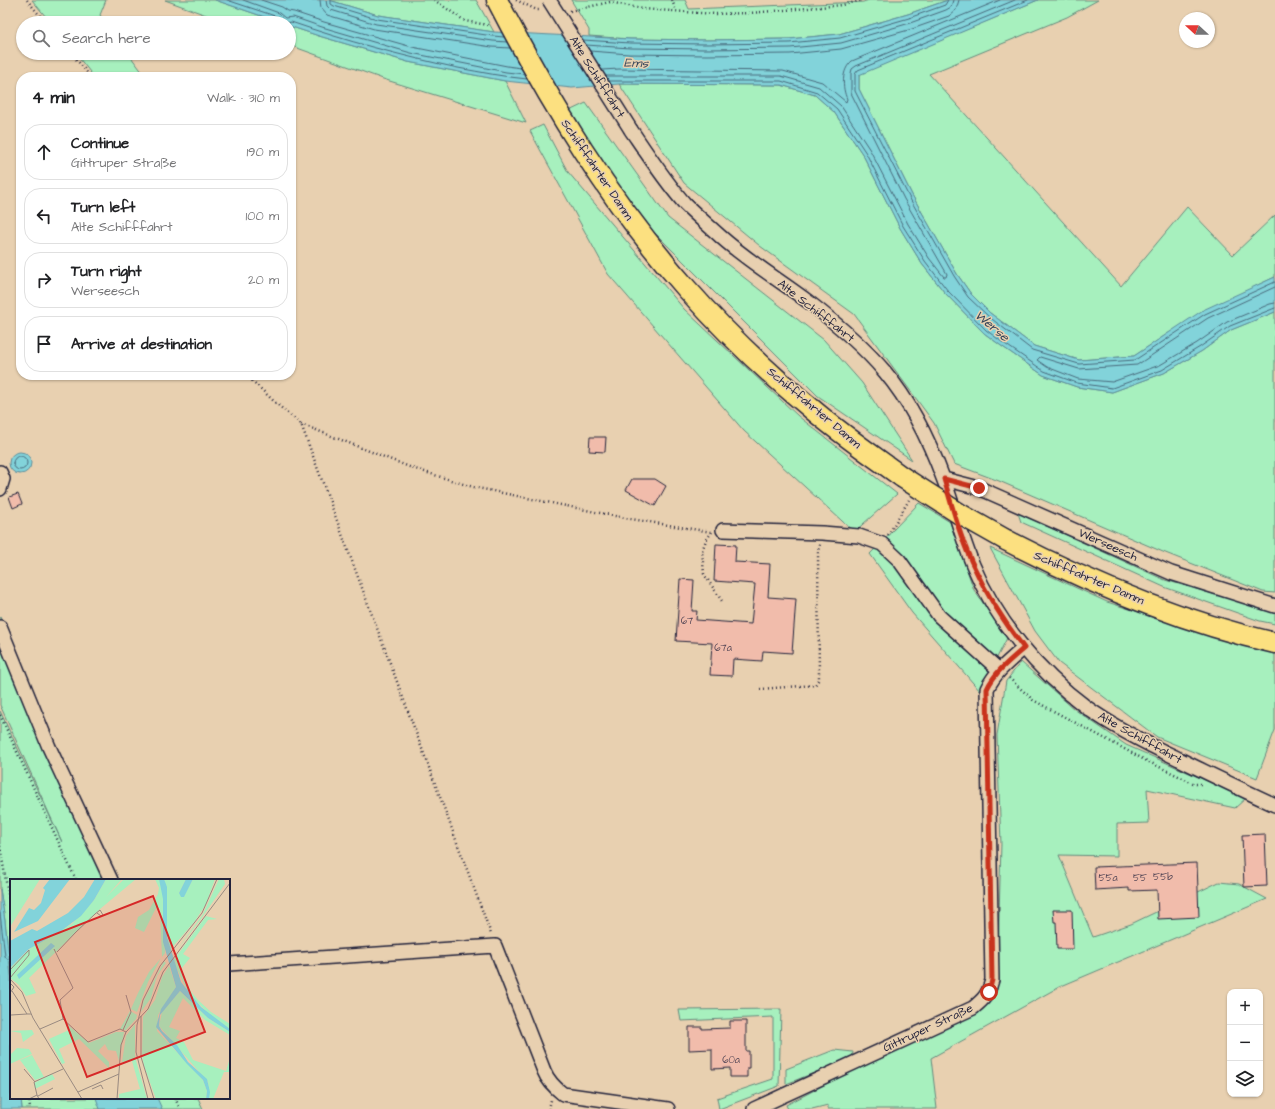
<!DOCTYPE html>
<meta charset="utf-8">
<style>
:root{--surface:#fff;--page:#f6f6f6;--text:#202124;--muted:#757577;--line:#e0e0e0}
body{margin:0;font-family:"Architects Daughter",sans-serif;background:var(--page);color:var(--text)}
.controls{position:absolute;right:12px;bottom:12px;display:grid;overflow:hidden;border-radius:8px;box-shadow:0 1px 3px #0004}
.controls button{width:36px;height:36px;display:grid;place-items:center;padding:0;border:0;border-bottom:1px solid var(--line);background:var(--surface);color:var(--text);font:20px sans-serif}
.compass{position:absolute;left:1179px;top:12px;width:36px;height:36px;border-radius:50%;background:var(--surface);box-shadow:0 1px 3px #0004;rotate:291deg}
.stop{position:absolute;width:12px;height:12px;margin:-9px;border:3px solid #c8321e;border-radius:50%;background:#fff}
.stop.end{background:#c8321e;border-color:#fff;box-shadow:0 1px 4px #0008}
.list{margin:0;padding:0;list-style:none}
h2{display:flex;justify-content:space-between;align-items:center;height:52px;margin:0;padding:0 16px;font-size:17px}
h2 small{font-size:13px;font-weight:400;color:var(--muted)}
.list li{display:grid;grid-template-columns:26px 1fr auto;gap:12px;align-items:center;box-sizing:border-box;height:56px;margin:0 8px 8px;padding:0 8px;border:1px solid var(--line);border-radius:16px}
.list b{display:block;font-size:15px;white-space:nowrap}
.list p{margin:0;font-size:13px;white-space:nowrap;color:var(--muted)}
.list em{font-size:13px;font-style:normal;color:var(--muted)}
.icon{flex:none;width:22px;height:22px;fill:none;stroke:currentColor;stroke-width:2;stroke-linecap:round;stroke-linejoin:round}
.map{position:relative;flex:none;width:1275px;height:1109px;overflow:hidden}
.search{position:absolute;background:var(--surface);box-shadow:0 1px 3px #0004;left:16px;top:16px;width:280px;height:44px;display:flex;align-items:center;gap:10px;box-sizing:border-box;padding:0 14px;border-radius:22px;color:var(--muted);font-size:15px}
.panel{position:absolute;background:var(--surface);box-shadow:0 1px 3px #0004;left:16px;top:72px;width:280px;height:308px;border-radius:16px}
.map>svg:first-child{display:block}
.green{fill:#a7f0be;stroke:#64897c}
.water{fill:#82d3da;stroke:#5c8c9a}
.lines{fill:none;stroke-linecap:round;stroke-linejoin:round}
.shore{stroke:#48697b;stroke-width:1}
.building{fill:#f1bcab;stroke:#22223b}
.minor-casing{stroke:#22223b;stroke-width:16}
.highway-casing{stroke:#22223b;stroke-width:23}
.path{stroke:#22223b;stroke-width:2.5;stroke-dasharray:1 3;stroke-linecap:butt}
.minor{stroke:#e8d0b0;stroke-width:13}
.highway{stroke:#fce080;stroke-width:20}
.minor-bridge-casing{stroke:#22223b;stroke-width:16;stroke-linecap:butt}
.highway-bridge-casing{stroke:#22223b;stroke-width:23;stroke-linecap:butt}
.minor-bridge{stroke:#e8d0b0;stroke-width:13}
.highway-bridge{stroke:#fce080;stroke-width:20}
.route{stroke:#c8321e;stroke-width:5}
.labels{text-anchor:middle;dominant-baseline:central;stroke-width:3;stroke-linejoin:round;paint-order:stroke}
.number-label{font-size:10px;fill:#564857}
.street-label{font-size:12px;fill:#22223b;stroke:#e8d0b0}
.water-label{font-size:13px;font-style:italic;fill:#35455b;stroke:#e8d0b0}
.inset-road{fill:none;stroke:#998a81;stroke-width:1}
.view{fill:#d62828;fill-opacity:0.15;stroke:#d62828;stroke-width:2}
.inset-edge{fill:none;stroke:#22223b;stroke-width:2}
</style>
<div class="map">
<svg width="1275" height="1109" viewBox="0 0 1275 1109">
<rect width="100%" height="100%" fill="#e8d0b0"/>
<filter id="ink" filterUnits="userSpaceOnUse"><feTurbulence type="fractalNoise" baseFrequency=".025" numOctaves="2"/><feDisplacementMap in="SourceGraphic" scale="8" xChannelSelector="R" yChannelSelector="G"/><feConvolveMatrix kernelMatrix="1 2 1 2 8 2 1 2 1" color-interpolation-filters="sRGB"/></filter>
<g filter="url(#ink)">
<path class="green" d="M32 0H106L100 15 106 23H51Z
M165 0H215L282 23H228Z
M329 0H476L494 32 378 15Z
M571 0H685L689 9 863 2 869 0H948L908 14 839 34 789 39 706 40 630 39 589 36V30Z
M1038 0H1098L1067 17 929 74 1121 286 1187 207 1233 255 1275 215V277L1260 284 1169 333 1134 356 1079 360 1034 346 990 313 971 294 957 274 912 195 859 89V74Z
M289 26 319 36 408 62 505 81 526 123 383 79 289 45Z
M75 53H128L146 77H94Z
M619 84 781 85 815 95 834 112 863 155 900 228 922 264 945 293 984 333 1000 345 1043 375 1077 387 1112 392 1164 373 1202 351 1231 330 1275 312V593L1263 592 1163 552 999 481 954 464 934 423 854 314 760 246 684 183Z
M586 103 668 218 824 340 862 383 912 460 818 396 652 230 565 113Z
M543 125 568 172 684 309 798 416 897 494 854 532 744 431 608 274 530 131Z
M919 503 950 522 974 590 1007 638 980 691 912 613 870 554Z
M1018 513 1165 580 1275 612V624L1260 621 1164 587 1021 522Z
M990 548 1107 602 1260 650 1275 653V730L1257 778 1157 737 1059 663 1035 631Z
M0 617 50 739 114 880H11V976L5 921 0 889V711L62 842 0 705Z
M1021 662 1074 709 1126 745 1246 798 1235 808 1147 789 1149 823 1117 824V856L1059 855 1093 937 1131 924 1219 882 1239 884 1267 899 1059 987 931 1058 937 1109H828V1105L812 1109H788L786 1105 847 1073 972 1016 997 990 1001 844 997 735 1006 681Z
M781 1009 779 1086 719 1109 717 1098 773 1079V1017L681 1021 679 1010Z
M834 1050 853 1052 852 1058 786 1084V1069Z
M21 1098H198L203 1109H22Z"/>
<path class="water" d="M215 0H329L378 15 494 32 630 39 706 40 789 39 839 34 908 14 948 0H1038L859 75V89L912 195 957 274 971 294 990 313 1034 346 1079 360 1134 356 1203 310 1275 277V312L1231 330 1202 351 1164 373 1112 392 1077 387 1043 375 1000 345 984 333 945 293 922 264 900 228 863 155 834 112 815 95 781 85 619 84 572 88 505 81 408 62 319 36 289 26V23H282Z
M9 463a11 11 0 1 1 22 0a11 11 0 1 1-22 0Z
M0 889 5 921 11 976V1098H21L22 1109H0Z
M96 1098H157L162 1109H100Z"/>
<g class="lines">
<path class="shore" d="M227 0 278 17 280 20 281 23
M243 0 279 13 285 18 293 17 322 27 411 53 506 72 524 74
M261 0 282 7 288 11 294 12 324 22 412 47 507 66 521 68
M320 0 321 8 327 15 374 29 492 47 510 48
M326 0 327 6 331 10 376 24 493 41 507 42
M331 0V4L334 6 377 19 493 36 504 37
M1028 0 858 70 855 74V91L909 197 954 276 968 297 988 316 1032 350 1079 364 1135 360 1205 314 1275 282
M287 23 291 22C346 41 402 56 458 68 481 72 504 77 527 79
M583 40 630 43 706 44 789 43 840 38 909 18 945 5 948 0
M586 45 630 48 706 49 790 48 841 43 910 23 946 10 951 7 953 0
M590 51 629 54 707 55 790 54 841 49 912 29 949 16 956 10 959 0
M602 70 619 69 783 71 822 82 846 102 847 99C842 88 841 70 852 61L1000 0
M606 76H781L819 87 841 106 870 150 908 224 929 258 944 277H946L947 274 904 199 851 93V73L852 69 856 66 1015 0
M609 81H781L817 92 837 109 866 153 903 226 925 261 948 291 986 330 1002 342 1044 371 1077 383 1112 388 1162 370 1200 347 1230 326 1275 308
M1275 287 1208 318 1137 365 1079 369 1040 357 1037 360 1047 367 1078 379 1112 382 1160 365 1197 343 1227 322 1270 304 1275 303
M13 463a7 7 0 1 1 14 0a7 7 0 1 1-14 0Z
M0 913 5 956 7 959H11"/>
</g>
<path class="building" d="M590 437H606L605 452 589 451Z
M632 479H655L666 486 655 506 626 490Z
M18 494 22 504 13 508 9 497Z
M716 544 736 545 735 562 770 564 768 597 796 599 792 653 763 651 762 661 733 659 732 676 710 675 712 643 676 641 680 579 694 580 692 611H697L696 620 751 624 755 584 714 581Z
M1265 834 1267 886 1244 887 1242 835Z
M1197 863 1199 917 1158 919 1157 890 1129 891V888L1095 890 1094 867Z
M1053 910H1072L1073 949H1057L1056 922H1054Z
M730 1021H746V1051H749V1068H747V1077H730V1068L712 1069V1049L689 1050V1027H702V1029L730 1028Z"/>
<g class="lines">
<defs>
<path id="minor" d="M631 130C648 155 665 181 685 204 696 215 709 226 721 237 749 262 781 281 810 303 837 324 863 346 885 372 911 403 929 440 943 478 954 506 961 536 973 565 996 621 1038 671 1086 707 1115 728 1147 744 1179 759 1211 775 1243 790 1275 805
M0 472 3 479 0 489
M944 479 979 488 1171 573 1275 606
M723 530 822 533 859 536 882 544 899 560 939 616 999 670
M0 627 49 747 111 880
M229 964 495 946 544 1071C548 1081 554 1087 563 1094L668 1109
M754 1109 973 1008C984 999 988 995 992 980L987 689C995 672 1009 661 1024 648"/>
<path id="highway" d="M497 0C550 103 610 202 687 289 725 332 768 373 813 410 841 434 872 455 902 477
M1006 540C1091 584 1182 622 1275 643"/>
</defs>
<use href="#minor" class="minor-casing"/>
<use href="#highway" class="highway-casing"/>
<path class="path" d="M27 0 46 23
M434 0 465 21 488 25
M516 0 537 10H541
M672 0 676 11
M570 11 610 2 643 9 715 14 750 13 843 5 863 0
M71 53 91 77
M246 375 278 405 301 424 491 934
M301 424 412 468 473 487 625 518 711 532
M712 532 706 540 702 551 704 574 722 601
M888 535 909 500
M1009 678 1033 700 1143 759 1195 784H1201
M760 689 815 685 819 679 818 551 820 544
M0 715 76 880
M0 846 11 911
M29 1098 30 1109
M175 1098 180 1109
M549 1109 551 1100"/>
<use href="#minor" class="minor"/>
<use href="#highway" class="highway"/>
<defs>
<path id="minor-bridge" d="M549 0 631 130"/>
<path id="highway-bridge" d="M902 477 960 514 1006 540"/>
</defs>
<use href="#minor-bridge" class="minor-bridge-casing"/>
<use href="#highway-bridge" class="highway-bridge-casing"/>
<use href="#minor-bridge" class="minor-bridge"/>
<use href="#highway-bridge" class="highway-bridge"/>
</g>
</g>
<g class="lines" filter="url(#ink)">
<path class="route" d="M979 488 944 479C953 509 961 541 975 569 988 597 1005 623 1024 648 1009 661 995 672 987 689L992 980 989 992"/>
</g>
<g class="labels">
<g class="number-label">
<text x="687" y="621">67</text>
<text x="723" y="648">67a</text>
<text x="1163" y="877">55b</text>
<text x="1108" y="878">55a</text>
<text x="1140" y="878">55</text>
<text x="731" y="1060">60a</text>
</g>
<g class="street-label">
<text transform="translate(597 77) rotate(58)">Alte Schifffahrt</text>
<text transform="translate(597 170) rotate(56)">Schifffahrter Damm</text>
<text transform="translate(816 311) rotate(38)">Alte Schifffahrt</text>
<text transform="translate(814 408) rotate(40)">Schifffahrter Damm</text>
<text transform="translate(1108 545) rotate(24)">Werseesch</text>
<text transform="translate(1089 578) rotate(23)">Schifffahrter Damm</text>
<text transform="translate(1140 738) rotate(29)">Alte Schifffahrt</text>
<text transform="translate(928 1028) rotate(-25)">Gittruper Straße</text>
</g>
<g class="water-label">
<text transform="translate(636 63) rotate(2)">Ems</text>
<text transform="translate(992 326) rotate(40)">Werse</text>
</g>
</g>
<g transform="translate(10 879)">
<rect width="220" height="220" fill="#e8d0b0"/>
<path d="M0 0H30L0 48ZM96 0H112L96 18 114 0H126L90 30 19 99 26 114 16 117 9 106 0 99V89L22 68 62 45 84 21ZM145 0H149L153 13 155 74 152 78 150 29H146L134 53 125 49 128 38 139 31 148 15 149 9ZM154 0H176L169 14 174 17 183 0H205L196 25 185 42 160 71 156 48 157 17ZM209 0H214L215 5 191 40 166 72 193 35ZM196 37 207 40 198 41 173 75 180 79 170 91 178 109 188 121 201 133 220 145V150L201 137 179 115 163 82ZM151 79 138 103 127 133 121 130 128 114 139 93ZM154 82 156 84 147 97 141 119 131 133 134 121ZM159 87 166 108 148 136 147 152 193 201 197 212 196 220H146L134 187 132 176 133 138 145 121 152 98ZM170 112 198 139 220 153V156L195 141 173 119 159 148 170 152 166 159 174 163 183 181 216 192 220 179 219 193H214L203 220H199L198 203 149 147 152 133ZM120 132 127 136 126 140 116 151 110 150ZM125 145V178L137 220H109V215L130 210 122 182 112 183 116 157ZM58 146 79 164 106 153H114L109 182 106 172 98 171 95 165 88 172 99 183V189L69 160 49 170 55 184 52 185 39 160 59 151ZM22 151 24 155 13 163 11 154 0 152ZM7 169 19 170 22 175 0 185V176ZM22 176 34 198 25 201 10 181ZM42 195 45 200 25 210 24 204Z" fill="#a7f0be"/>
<path d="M40 0H60L28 42 4 53 19 29 24 31 31 24 35 11 33 9ZM85 0H96L84 21 71 37 51 52 19 70 0 89V62L22 50 27 52 58 34 74 18ZM149 0H154L157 8V58L171 103 191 128 220 150V153L198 139 170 112 150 136 149 147 152 152 167 166 178 183 197 200 200 213 199 220H196L197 212 193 201 177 185 146 148 151 130 166 108 153 63V20ZM176 0H183L174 18H171L169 14ZM41 64 45 67 9 100 7 96Z" fill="#82d3da"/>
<path class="inset-road" d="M44 70 63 109 50 121 53 140M47 73 66 53 85 35 90 31 93 36 91 37 87 34M0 91 19 71M0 99 19 76V71M0 100 12 113 23 139 72 220M0 104 4 108 0 114M2 112 17 135H21M1 136 17 135M131 137V178L144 220M30 150 53 140 78 163 110 150 116 153M113 151 121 133 116 116M14 190 25 203M82 210 91 206 93 210M68 213 109 195M27 216 24 203 53 190M28 217 43 209M19 220 27 216 29 220M107 220 111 166 116 153 138 130 153 93 220 4M138 220 126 173 127 146 133 121 150 87 192 34 207 0"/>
<path class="view" d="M143 17 195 153 77 198 25 63Z"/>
<rect width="220" height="220" class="inset-edge"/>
</g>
</svg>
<div class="controls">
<button>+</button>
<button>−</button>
<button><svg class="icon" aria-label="layers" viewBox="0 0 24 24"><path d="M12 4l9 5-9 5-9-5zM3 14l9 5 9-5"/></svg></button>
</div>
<svg class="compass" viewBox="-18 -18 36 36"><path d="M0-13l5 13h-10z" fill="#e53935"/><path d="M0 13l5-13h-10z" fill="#757577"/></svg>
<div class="stop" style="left:989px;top:992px"></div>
<div class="stop end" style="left:979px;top:488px"></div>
<div class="search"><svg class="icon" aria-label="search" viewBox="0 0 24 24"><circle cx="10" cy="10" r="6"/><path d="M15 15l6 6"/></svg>Search here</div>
<section class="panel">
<h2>4 min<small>Walk · 310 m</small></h2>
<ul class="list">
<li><svg class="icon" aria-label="ahead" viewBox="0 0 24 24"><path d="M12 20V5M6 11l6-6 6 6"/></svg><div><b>Continue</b><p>Gittruper Straße</p></div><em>190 m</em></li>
<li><svg class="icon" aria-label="left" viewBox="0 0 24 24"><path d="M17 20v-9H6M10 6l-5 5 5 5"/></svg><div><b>Turn left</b><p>Alte Schifffahrt</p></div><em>100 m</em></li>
<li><svg class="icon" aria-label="right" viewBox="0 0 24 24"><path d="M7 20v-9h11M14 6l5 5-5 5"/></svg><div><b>Turn right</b><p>Werseesch</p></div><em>20 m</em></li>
<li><svg class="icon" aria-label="arrive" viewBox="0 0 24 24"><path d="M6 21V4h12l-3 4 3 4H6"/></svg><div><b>Arrive at destination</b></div></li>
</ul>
</section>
</div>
